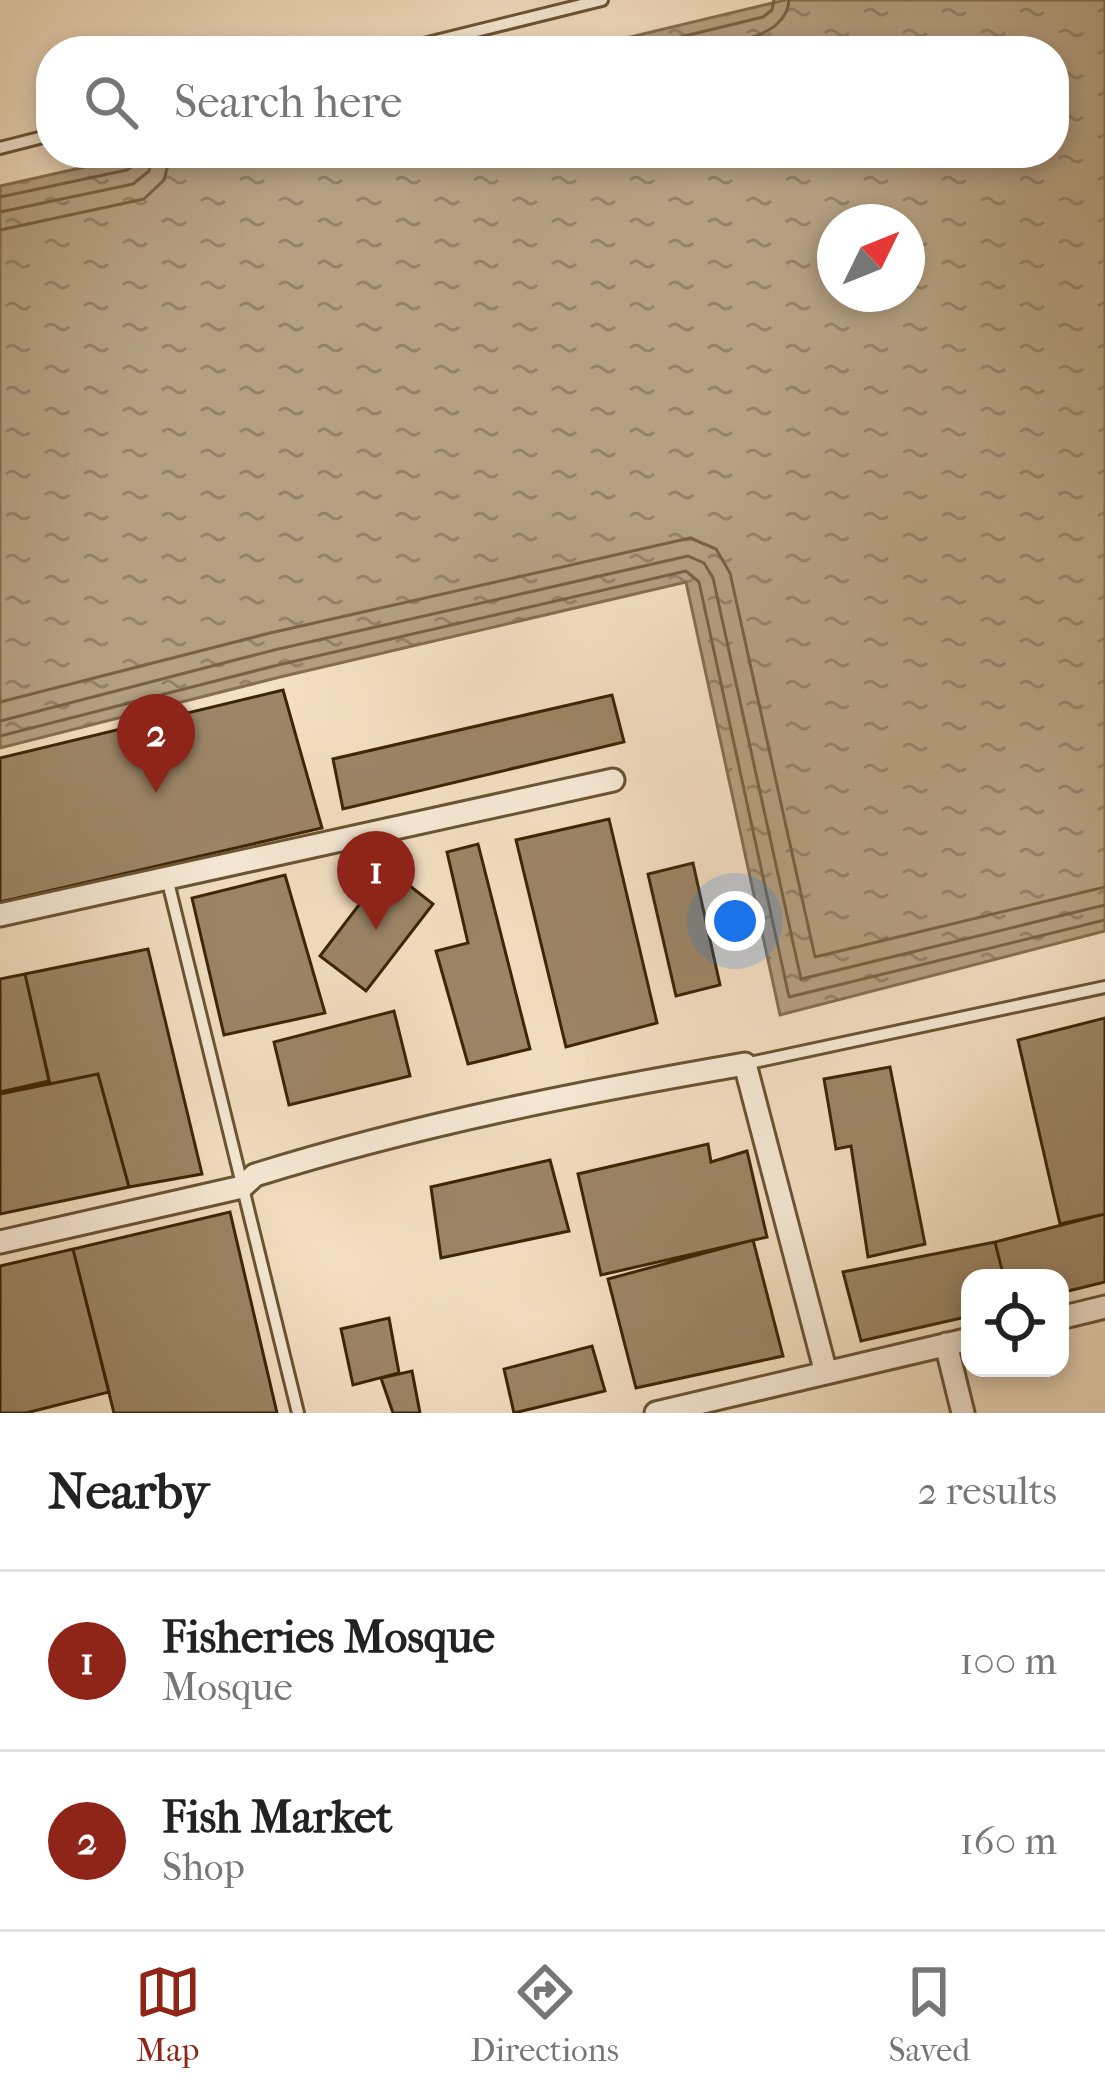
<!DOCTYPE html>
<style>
:root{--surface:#fff;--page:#f6f6f6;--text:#222;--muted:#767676;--line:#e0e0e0;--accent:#8f2418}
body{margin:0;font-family:"IM FELL French Canon",serif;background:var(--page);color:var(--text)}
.controls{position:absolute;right:36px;bottom:36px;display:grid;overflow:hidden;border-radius:24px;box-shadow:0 6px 18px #0003}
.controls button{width:108px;height:108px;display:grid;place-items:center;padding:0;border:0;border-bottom:3px solid var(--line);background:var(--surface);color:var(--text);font:60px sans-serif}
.compass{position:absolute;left:817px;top:204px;width:108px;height:108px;border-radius:50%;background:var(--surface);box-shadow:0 6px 18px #0003;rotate:47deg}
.you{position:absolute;left:735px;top:921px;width:42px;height:42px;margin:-30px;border:9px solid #fff;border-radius:50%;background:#1a73e8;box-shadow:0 0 0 18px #1a73e833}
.badge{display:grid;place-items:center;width:78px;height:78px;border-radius:50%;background:var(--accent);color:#fff;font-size:39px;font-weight:700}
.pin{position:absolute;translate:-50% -99px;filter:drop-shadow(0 3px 6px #0008)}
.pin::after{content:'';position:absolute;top:63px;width:42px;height:36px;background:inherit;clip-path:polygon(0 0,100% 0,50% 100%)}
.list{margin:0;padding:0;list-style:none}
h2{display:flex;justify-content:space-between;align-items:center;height:156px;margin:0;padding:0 48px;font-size:51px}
h2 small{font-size:39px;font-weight:400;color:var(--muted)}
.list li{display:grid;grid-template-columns:78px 1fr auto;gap:36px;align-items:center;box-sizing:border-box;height:180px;padding:0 48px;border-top:3px solid var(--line)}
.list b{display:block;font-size:45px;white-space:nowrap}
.list p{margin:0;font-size:39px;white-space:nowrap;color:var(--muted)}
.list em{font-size:39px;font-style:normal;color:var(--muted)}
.icon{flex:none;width:66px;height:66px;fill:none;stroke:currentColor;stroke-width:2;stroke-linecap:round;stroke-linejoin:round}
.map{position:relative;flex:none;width:1105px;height:1413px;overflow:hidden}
.search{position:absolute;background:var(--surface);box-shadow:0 6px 18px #0003;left:36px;right:36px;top:36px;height:132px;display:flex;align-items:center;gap:30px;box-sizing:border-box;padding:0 42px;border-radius:48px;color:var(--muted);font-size:45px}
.sheet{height:516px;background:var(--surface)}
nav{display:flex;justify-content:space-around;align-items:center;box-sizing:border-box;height:168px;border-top:3px solid var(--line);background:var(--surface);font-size:33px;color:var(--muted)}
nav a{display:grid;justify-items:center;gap:6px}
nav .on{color:var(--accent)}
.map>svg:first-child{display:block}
.water{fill:url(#water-ripples);stroke:#856f4f;stroke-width:3;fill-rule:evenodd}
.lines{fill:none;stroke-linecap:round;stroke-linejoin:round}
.shore{stroke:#786242;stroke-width:3}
.building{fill:#9c8667;stroke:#3c2503;stroke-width:3}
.lane-casing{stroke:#6a5433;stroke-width:16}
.street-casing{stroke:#6a5433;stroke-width:27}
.lane{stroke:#f8ebd8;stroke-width:10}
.street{stroke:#f8ebd8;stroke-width:21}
</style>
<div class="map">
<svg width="1105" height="1413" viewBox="0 0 1105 1413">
<defs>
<pattern id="water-ripples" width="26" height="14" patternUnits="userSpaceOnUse" patternTransform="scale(3)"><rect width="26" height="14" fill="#b5a082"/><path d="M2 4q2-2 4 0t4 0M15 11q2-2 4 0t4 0" fill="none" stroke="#948268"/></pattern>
</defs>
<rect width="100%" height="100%" fill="#f4e0c3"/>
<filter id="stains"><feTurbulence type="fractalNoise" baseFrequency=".00167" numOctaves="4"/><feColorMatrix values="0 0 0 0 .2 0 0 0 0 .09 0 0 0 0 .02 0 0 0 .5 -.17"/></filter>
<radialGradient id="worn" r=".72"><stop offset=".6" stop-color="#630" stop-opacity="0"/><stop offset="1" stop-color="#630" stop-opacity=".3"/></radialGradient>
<path class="water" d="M785 0H1105V931L780 1015 686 582 280 677 0 748V186L147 153H1054V51H572ZM835 222H907V294H835Z"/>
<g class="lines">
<path class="shore" d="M623 51 763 17 772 10 774 0
M687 51C720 43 786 42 789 0
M0 197 127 170 136 164 138 153
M0 212 133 184 149 171 153 153
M0 230 144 199 164 180 171 153
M0 702 270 633 690 538 716 549 730 573 815 957 1105 887
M0 721 274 650 688 556 704 563 713 578 801 979 1105 905
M0 736 278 665 686 571 699 582 789 997 1105 920"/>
</g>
<path class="building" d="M283 690 322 828 0 902V758Z
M612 695 624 742 343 809 333 759Z
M609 819 657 1023 566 1047 516 840Z
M478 844 530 1049 468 1064 436 951 468 943 447 852Z
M693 863 720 985 676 996 648 874Z
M387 868 433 904 366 991 320 956Z
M285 875 325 1013 224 1035 192 898Z
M148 949 202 1174 129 1187 98 1074 50 1084 25 974Z
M25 974 49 1081 0 1092V979Z
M394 1011 410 1076 289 1105 274 1042Z
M1105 1018V1214L1060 1224 1018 1040Z
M890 1067 925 1244 868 1257 851 1146 836 1149 824 1079Z
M98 1074 129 1187 0 1214V1094Z
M708 1144 711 1162 747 1151 767 1237 601 1275 578 1174Z
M550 1160 569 1231 441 1258 431 1187Z
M230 1212 277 1413H114L73 1249Z
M1105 1214V1282L1060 1293V1278H1004L995 1242Z
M753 1240 783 1356 636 1388 608 1279Z
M995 1242 1004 1278H970V1316L861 1341 843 1272Z
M73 1249 109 1392 26 1413H0V1266Z
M389 1318 399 1373 353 1385 341 1329Z
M592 1346 605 1391 514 1413 504 1369Z
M412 1371 420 1413H393L381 1378Z"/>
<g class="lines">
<defs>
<path id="lane" d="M395 51 602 0
M0 148 51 135
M167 878 298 1413
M745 1064 1105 987"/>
<path id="street" d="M0 915 613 780
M0 1242 242 1187 255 1175C419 1124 577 1093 745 1064L826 1373
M1060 1318 1105 1307
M946 1344 963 1413
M656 1413 970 1339"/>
</defs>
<use href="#lane" class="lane-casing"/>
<use href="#street" class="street-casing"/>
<use href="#lane" class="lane"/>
<use href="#street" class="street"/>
</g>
<rect width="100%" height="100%" filter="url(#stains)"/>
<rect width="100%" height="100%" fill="url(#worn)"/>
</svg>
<div class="controls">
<button><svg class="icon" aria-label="locate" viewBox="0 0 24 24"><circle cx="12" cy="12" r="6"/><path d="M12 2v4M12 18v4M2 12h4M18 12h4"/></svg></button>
</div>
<svg class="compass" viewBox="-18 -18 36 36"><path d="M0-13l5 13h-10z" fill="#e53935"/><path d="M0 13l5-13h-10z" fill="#767676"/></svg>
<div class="you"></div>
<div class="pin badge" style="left:376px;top:930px">1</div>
<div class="pin badge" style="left:156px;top:793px">2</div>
<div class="search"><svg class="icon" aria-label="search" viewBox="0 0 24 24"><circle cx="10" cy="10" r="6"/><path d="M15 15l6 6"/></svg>Search here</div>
</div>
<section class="sheet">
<h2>Nearby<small>2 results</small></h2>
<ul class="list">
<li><span class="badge">1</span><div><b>Fisheries Mosque</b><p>Mosque</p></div><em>100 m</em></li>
<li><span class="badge">2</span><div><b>Fish Market</b><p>Shop</p></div><em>160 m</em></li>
</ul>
</section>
<nav>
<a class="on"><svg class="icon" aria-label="map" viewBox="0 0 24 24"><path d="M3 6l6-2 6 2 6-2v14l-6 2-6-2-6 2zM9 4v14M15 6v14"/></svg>Map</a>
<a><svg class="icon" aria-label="directions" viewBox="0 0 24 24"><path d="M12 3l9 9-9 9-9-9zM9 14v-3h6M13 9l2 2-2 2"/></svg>Directions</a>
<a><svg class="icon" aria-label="saved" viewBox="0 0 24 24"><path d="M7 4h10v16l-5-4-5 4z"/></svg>Saved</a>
</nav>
